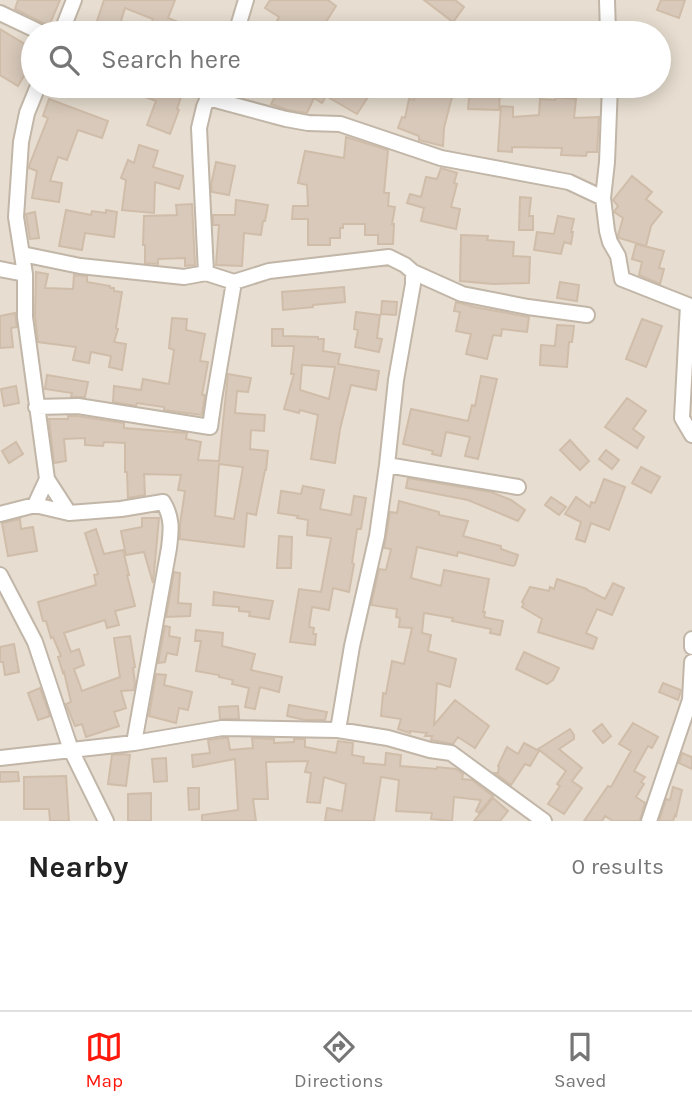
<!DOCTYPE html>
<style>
:root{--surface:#fff;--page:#f6f6f6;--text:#222;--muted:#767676;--line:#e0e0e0;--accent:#ff190c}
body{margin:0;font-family:Karla,sans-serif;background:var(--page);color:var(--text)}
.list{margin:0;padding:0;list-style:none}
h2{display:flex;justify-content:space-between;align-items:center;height:91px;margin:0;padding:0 28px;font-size:30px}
h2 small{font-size:23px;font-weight:400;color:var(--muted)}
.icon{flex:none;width:38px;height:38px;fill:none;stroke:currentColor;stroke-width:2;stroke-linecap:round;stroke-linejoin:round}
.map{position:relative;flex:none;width:692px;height:821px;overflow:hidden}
.search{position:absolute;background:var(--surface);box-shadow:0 4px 18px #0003;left:21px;right:21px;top:21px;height:77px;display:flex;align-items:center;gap:18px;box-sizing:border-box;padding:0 24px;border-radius:38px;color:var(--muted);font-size:26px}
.sheet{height:189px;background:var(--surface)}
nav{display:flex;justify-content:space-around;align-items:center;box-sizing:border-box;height:98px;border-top:2px solid var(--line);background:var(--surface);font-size:19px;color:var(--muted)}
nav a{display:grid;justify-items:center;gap:4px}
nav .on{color:var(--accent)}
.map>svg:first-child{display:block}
.residential{fill:#e7ddd0;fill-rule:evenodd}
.building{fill:#d8c9ba;stroke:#d0bda9;stroke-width:2;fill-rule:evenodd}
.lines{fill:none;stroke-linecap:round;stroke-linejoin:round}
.minor-casing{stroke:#c1b6a7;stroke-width:18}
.minor{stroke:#fff;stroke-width:14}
</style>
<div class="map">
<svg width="692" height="821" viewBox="0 0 692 821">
<rect width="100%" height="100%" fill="#f2ece2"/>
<path class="residential" d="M0 0H692V821H0ZM33 33H659V86H33Z"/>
<path class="building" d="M18 0H60L49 26 15 9Z
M104 0H175L168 18 206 33H148L153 19 125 8 118 31 96 24Z
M270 0H328L336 6 319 33H271L279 17 265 8Z
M424 0H455L464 7 453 22Z
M661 0H685L679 18 657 10Z
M0 29 33 49V60L18 86 0 75Z
M119 86H161L182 94 177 109 179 110 170 134 147 125 156 101 119 87Z
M281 86H352L368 97 357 114 326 96 322 103 314 98 307 113 288 110 271 104Z
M417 86H427L441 89V86H453L452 88 454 89 444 128 443 146 419 140V136L398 128 402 117 405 118 409 99 414 100Z
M470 89 500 91 499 110 468 109Z
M556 97 576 99 574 118 599 117 597 152H587L586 156 561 155 562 148 512 147V152L498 151 501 106 513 107V117L539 115 540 99 555 100Z
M49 99 108 121 102 138 78 130 67 160 58 157 50 181 62 183 59 202 32 198 37 171 29 168V166L48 118 43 116Z
M346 137 388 150 384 193H389L388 206 395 207 392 224H394L393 244H378V235H365V224H343V228H340V238H330V245H308V219H292L293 206H308L307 185 298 183 305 151 344 158Z
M139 145 158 151 153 167 183 176 179 189 155 182 154 213 122 210 126 180 121 178 128 160 134 163Z
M216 162 235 166 229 195 212 192 211 185Z
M441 168 457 173 454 183 457 184 451 207 460 209 456 229 421 221 424 208 407 203 410 194 421 197 426 177 437 179Z
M632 176 652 192 646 199 662 212 651 226 646 246 619 238 618 236 623 218 614 212 618 206 613 200Z
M520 197 531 198 529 216H533V230H519Z
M236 200 268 205 265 221H263L261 235 244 233 242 266 216 265 219 225H213V215H235Z
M192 204 195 265 185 266V258L158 259V264L145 263V245H143L144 216 177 215 176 205Z
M66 210 91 215 92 211 106 213V210L117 212 114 237 85 233 82 250 59 246Z
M35 212 39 238 30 239 26 214Z
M558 216 574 219 571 232H573L571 244 564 242 561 254 534 250 537 232 554 234Z
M461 235 488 236 487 240 514 242 513 256 530 257 529 283 493 284 460 281Z
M636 244 664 251 659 268 664 269 660 284 639 275 642 262 632 259Z
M36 272 48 274 45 288 73 289 74 275 87 276V282L110 286V288H114V291L122 292 116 328 118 329 114 342 126 344 122 370 109 367 111 356 91 352 89 363 73 360 76 347 38 342 35 316Z
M560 282 579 285 577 301 557 298Z
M344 287 345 302 313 305V307L283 310 282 292Z
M382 301 397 302 396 315 381 314Z
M456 302 474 307 529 317 527 332 502 329 501 336 493 335 487 359 466 354 471 334 456 331 460 312 454 311Z
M356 312 380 315 377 338 382 339 379 352 355 347 358 330 354 329Z
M15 313 17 327 11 328 13 347 0 348V316Z
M172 318 187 319 186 330 205 334 200 361 208 362 202 395H205L202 415 164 410V407L137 403 136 406 113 402 114 386 141 390 143 379 169 384 174 350 169 348Z
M642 319 662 326 646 367 626 359Z
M557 325 574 326 572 342H569L567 367 540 365 541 345 555 346Z
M272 329H283V336L318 337V339H324L323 351 340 354 338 364 379 371 376 390 351 385 340 429 335 463 311 459 318 415 300 410 299 413 284 409 294 374H291L294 346H272ZM302 365 335 367 329 399 300 390Z
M228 374 251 378 248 392 237 391 235 413 265 415 264 431 251 430 250 449 268 451 266 470H265L256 515 247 513 244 547 180 539V524L185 491 178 490 181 475 144 474 145 495 128 498 127 472H125V443L104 442 103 446 85 445V438L64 439 66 461 54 463 49 419H68V416H77L124 423V428L187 433 186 439 201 442 198 460 219 461ZM219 464 243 467 234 519 215 516Z
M47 375 88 382 85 397H71L72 393 45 389Z
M481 376 497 379 478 459 465 456 470 437 446 432 441 456 432 454 433 451 403 444 411 409 468 421 472 405 475 406Z
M16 386 19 403 4 406 1 389Z
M627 398 646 411 633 429 644 437 637 448 605 427Z
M570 440 589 461 580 470 560 450Z
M16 442 23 454 9 463 2 451Z
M606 450 619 460 612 469 599 459Z
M641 467 660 477 651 493 632 483Z
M408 478 491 492 511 500 525 510 518 521 468 500 406 488Z
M604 479 625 487 609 530 591 523 585 542 576 539 581 522 565 514 576 497 590 507 591 502 595 503Z
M303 486 324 490 320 509 351 515 354 496 366 498 361 529H357L352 563 354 564 349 592 333 588 329 610 312 607 309 627 314 628 313 634H316L315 645 290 642 299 589 321 592 331 538 307 535 308 520 297 518 298 516 278 513 281 491 301 494Z
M551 497 566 507 559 515 545 505Z
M399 501 439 512V515L468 521 463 536 501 546V549L518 555 515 565 513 566 458 552 457 556 417 547 411 578 441 586 444 570 489 579 483 612H485L484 617 503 621 500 635 490 633 491 629 452 621 453 618 424 613 422 633 431 635 428 651 456 659 450 687 437 683 434 725 455 700 489 726 475 748 458 737 453 744 431 740 432 736H425L427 733 410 731V733L398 729 401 719 381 716 383 693 386 694 392 661 404 664 412 628 399 627 400 618 396 617 397 609 371 605 379 569 386 570 391 549 384 548 390 512 397 513Z
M142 518H159L153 583 144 552 126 555 121 531 142 527Z
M20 519 21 529 33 527 37 551 8 556 2 523Z
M96 529 104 554 123 550 129 575H127L135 606 115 611 119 625 107 628 105 620 64 633 71 652 79 649 84 665 74 669 82 691 120 677 114 638 130 636 135 667 133 668 135 683 134 690 121 691 126 708 114 712 119 726 86 737 82 724 75 726 66 704 71 702 64 672 63 673 58 657 61 656 53 637 51 638 46 621H43L38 602 96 585 94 575 98 574 85 533Z
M279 536 292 537 291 568H277Z
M174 572 180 573 178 603 191 604 190 616 166 617Z
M557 579 587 589V590L605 599 613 583 624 588 612 615 597 609 586 633 597 638 593 649 538 632 542 619 522 607 524 604 522 602 530 587 549 591 550 587 554 589Z
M214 592 273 601 269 619 249 616 250 612 239 611V607L213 605Z
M165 626 170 627 169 636 180 638 177 655 167 653 165 662 158 663Z
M196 630 223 633 222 646 255 654 251 670 282 677 279 692 260 687 255 709 245 707 249 688 232 684 233 680 219 677V675L196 671 201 641H195Z
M14 644 19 672 5 675 3 662H0V647Z
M524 652 559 668 553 680 547 684 516 669Z
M156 674 166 675 164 685 192 692 188 710 179 708 176 723 149 716Z
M663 683 681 690 678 700 659 692Z
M40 688 50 716 38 720 28 693Z
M289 705 327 712 325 720H305L287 716Z
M238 706 239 719H220L219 707Z
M633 723 658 737 652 748 648 746 634 771 645 777 641 782 644 784 636 797 645 803 640 820 639 821H613L605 816 602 821H584L608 786 611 787 631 751 619 744Z
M602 724 611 736 603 743 593 731Z
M570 729 574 735V739L559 749 582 768 572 781 582 788 564 814 548 804 560 786 557 784 566 771 538 749Z
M223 738H228L230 750 253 748 252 738 274 739V743L294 742V739H305V747L336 753 338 741 353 743 352 755 364 757 363 763 385 765 386 753 401 755 400 766 437 769V767L456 769 463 774 462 779 472 780 493 796 479 813 476 811 481 800 454 797 452 821 431 819 432 813 396 811 399 780 381 777 374 821H325L327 808 342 811 346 784 324 777 320 803 307 802 311 773 305 772 308 761 266 762 268 799H253L256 821H202V815L238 810 235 759 193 767 192 755 210 753 208 740Z
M524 743 539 751 530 766 525 764 511 785 495 773H498L499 767 498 766 507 747 518 754Z
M682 753 692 757V769L679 763Z
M121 754 130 755 126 786 108 784 112 755Z
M166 758 167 781 154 782 152 759Z
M0 772H18L19 781 0 782Z
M66 776 69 821H50L49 809H24V777Z
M673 787 682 790 676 816 675 815 673 821H659L666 799 670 800Z
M188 788H199V809L189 810Z
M151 793V821H128V794Z
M493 798 508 811 500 821H474Z"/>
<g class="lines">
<defs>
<path id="minor" d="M607 0 608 33
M0 13 42 33
M61 33 74 0
M236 33 246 0
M208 98 286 119 308 123 340 124 441 158 569 182 603 198 607 231 610 242 618 256 622 279 688 305 682 418 692 435
M603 198 607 162 610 86
M22 254 80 266 184 277 206 273 234 282 269 271 389 257 405 265 413 272V284L396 380 387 465 377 536 352 646 338 730
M0 269 25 274
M413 272 462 294 528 307 587 315
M206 273 199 128 204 107 213 86
M36 407 78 406 210 427 214 399 234 282
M387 465 518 487
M47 479 69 513
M35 505 69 513 121 509 163 502C173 518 171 531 169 548L134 743
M0 514 35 505 47 479 25 317V274L16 217 21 142 27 113 38 86
M0 575 35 642 71 750 106 821
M692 639V647
M0 758 134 743 222 728 338 730 388 738 430 750 451 753 544 821
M649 821 690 700 692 662"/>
</defs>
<use href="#minor" class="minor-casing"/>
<use href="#minor" class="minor"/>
</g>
</svg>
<div class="search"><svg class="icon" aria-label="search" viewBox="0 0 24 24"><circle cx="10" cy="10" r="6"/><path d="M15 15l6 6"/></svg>Search here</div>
</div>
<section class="sheet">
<h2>Nearby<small>0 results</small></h2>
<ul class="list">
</ul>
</section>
<nav>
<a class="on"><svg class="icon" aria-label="map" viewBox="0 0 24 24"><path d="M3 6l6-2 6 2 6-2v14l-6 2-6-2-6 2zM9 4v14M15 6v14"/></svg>Map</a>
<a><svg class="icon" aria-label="directions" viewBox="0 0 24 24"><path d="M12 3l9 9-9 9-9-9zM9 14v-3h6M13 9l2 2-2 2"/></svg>Directions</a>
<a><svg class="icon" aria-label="saved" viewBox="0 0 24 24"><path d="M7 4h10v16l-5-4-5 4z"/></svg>Saved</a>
</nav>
